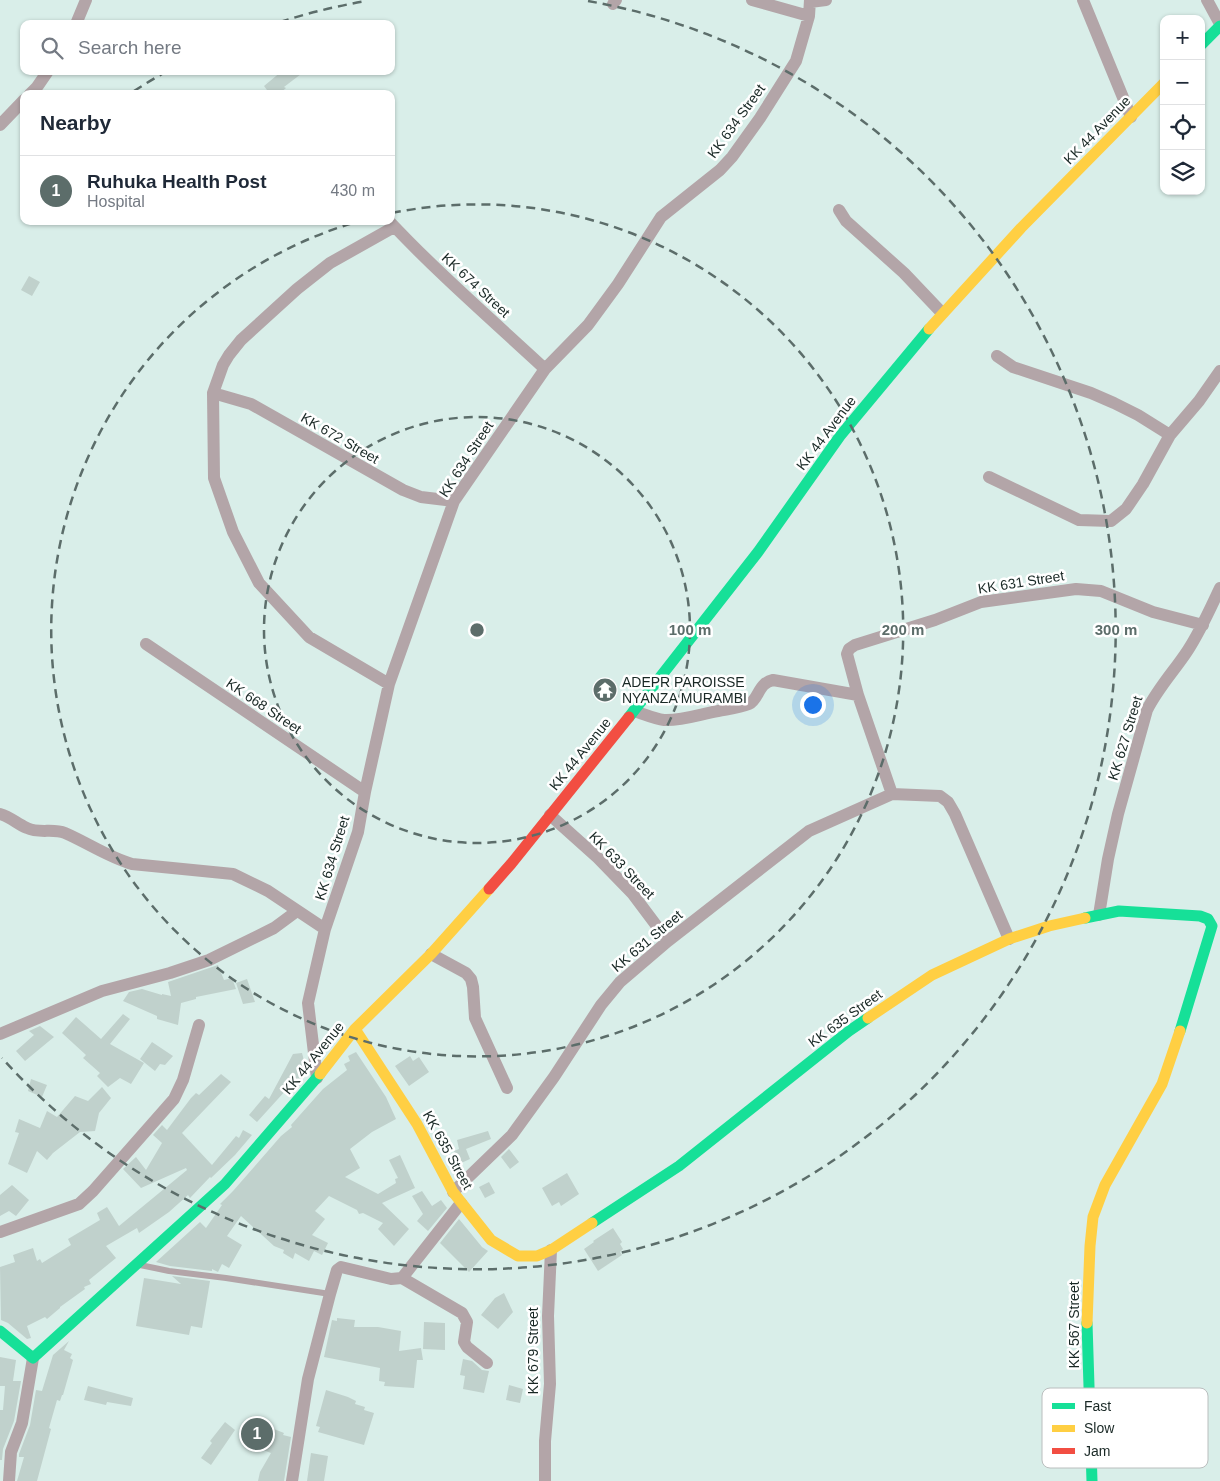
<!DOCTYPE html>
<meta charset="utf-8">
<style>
:root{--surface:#fff;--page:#f2f2f3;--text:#1f2937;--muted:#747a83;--line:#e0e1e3;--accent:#5c6d6a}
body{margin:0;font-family:Arial,sans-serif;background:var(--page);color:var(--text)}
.controls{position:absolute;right:15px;top:15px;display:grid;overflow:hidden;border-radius:10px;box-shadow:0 1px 4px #0004}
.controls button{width:45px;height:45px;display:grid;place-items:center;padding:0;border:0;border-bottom:1px solid var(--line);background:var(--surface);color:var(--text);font:25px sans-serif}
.you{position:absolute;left:812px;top:704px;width:18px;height:18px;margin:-12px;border:4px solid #fff;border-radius:50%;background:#1a73e8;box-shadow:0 0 0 8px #1a73e833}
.badge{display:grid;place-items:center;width:32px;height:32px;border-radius:50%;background:var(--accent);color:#fff;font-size:16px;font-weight:700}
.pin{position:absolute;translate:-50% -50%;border:2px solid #fff;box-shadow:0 1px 5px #0006}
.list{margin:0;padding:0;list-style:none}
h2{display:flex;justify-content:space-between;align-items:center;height:65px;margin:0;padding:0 20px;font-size:21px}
h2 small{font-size:16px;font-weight:400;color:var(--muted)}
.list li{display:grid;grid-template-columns:32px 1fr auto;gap:15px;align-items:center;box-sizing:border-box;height:70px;padding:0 20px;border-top:1px solid var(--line)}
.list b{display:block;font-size:19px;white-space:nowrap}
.list p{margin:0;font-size:16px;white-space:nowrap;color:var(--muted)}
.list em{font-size:16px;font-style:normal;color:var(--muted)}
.icon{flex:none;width:28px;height:28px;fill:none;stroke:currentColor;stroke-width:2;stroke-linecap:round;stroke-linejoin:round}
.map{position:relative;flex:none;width:1220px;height:1481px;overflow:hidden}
.search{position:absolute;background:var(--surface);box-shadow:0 1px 4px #0004;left:20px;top:20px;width:375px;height:55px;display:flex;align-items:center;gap:12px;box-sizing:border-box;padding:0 18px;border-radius:10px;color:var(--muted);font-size:19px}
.panel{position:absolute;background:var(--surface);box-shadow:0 1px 4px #0004;left:20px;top:90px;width:375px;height:135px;border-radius:10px}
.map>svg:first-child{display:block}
.building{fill:#c0d1cc}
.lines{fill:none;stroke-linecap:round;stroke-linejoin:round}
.lane{stroke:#b3a5a8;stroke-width:6}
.street{stroke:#b3a5a8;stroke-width:12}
.fast{stroke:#16e098;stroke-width:11}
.slow{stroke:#ffcf43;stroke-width:11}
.jam{stroke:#f24e42;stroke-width:11}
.ring{fill:none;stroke:#5c6d6a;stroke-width:2.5;stroke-dasharray:9 6}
.labels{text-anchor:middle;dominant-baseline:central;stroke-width:5;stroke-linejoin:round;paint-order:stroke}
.street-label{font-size:14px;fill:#192825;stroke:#fff}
.poi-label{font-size:14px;fill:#192825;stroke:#fff;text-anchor:start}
.key{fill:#fff;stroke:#babebe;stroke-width:1}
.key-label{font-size:14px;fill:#192825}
.centre{fill:#5c6d6a;stroke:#fff;stroke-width:2.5}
.ring-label{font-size:15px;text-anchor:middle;font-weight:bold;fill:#5c6d6a;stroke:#fff;stroke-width:5;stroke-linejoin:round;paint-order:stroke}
</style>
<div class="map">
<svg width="1220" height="1481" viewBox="0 0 1220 1481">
<rect width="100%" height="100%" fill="#d9eee9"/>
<path class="building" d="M282 71H305L284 87 286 88 279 94H270L264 86Z
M29 276 40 282 32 296 21 290Z
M218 965 224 980 232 978 236 989 196 997V999L181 1003 178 1025 157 1019V1016L123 1001 129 992 142 989 162 995V994L171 996 168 982Z
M247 979 255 1002 243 1004 236 983Z
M123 1014 130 1019 110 1044 144 1063 131 1084 120 1078 108 1087 97 1076 100 1073 83 1058 86 1055 62 1033 76 1017 101 1039Z
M40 1026 54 1037 25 1061 16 1051 34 1035 29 1031Z
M152 1042 173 1056 165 1065 160 1064 155 1071 140 1059Z
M356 1052 386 1097 396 1119 372 1132 350 1149 360 1168 345 1177 378 1194 396 1183 395 1179 398 1178 389 1160 400 1155 415 1188 382 1203 409 1229 394 1246 378 1229 383 1223 363 1213 359 1214 357 1210 329 1196 315 1211 325 1219 312 1235 328 1243 322 1255 314 1251 309 1261 295 1253 293 1259 283 1253 284 1250 274 1246 241 1216 227 1236 242 1245 229 1268 222 1264 218 1272 212 1269V1271L170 1266 156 1262 200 1222 206 1228 222 1205 220 1204 233 1191 281 1136 292 1127 291 1125 323 1089 347 1070 344 1064 350 1061 348 1056Z
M302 1053 307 1072 305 1075 291 1091 287 1089 257 1122 249 1115 265 1096 269 1099 293 1054Z
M410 1056 413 1061 419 1057 429 1072 409 1086 395 1066Z
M221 1074 231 1082 182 1133 212 1165 236 1136 239 1138 243 1130 252 1135 235 1155 211 1178 210 1177 190 1198 188 1195 169 1212 139 1233 137 1228 106 1246 116 1258 89 1280 91 1284 84 1287 85 1289 60 1307V1308L47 1319 45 1317 27 1326 31 1338 27 1339 8 1323 1 1320 0 1267 15 1262 13 1255 33 1248 37 1261 40 1259 42 1263 71 1245 68 1239 100 1220 97 1213 107 1207 119 1226 187 1170 186 1168 141 1188 123 1169 136 1157 146 1170 162 1143 153 1135 162 1125 167 1130 191 1098 196 1093 199 1095Z
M31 1079 47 1085 42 1097 28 1091Z
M102 1087 111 1098 99 1113 95 1131 80 1132 53 1153 47 1160 37 1151 27 1173 8 1164 19 1133 15 1132 19 1119 40 1128 47 1111 57 1117 75 1096 88 1101Z
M488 1131 491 1139 466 1149 470 1159 459 1164 454 1151 459 1149 457 1140Z
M509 1149 519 1162 510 1169 501 1157Z
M567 1173 579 1194 561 1206 559 1202 552 1206 542 1188Z
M489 1182 495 1193 485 1198 479 1187Z
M12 1185 29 1200 16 1216 9 1211 0 1216V1195Z
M422 1191 432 1206 441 1200 447 1208 428 1231 417 1221 423 1214 412 1196Z
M459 1219 482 1247 488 1251 469 1272 440 1243Z
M613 1228 622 1242 620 1244 623 1249 620 1252 622 1255 598 1271 584 1249 594 1242 593 1241Z
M172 1276 210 1281 202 1328 191 1326 189 1335 136 1326 144 1278 181 1284Z
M504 1293 513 1312 498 1329 481 1315 495 1298Z
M337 1318 355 1320 354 1327H378L401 1331 399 1351 421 1348 423 1360H417L414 1388 384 1386 385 1382 379 1381 380 1368 324 1357 332 1320 337 1321Z
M424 1322 445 1323V1350L423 1349Z
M69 1341 64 1350 72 1354 70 1358 73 1360 63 1395H62L60 1401 57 1400 49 1428 51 1429 37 1481H17L24 1457H19V1454L30 1425 36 1390 42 1391 53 1355Z
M0 1357 16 1360 13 1381H21L14 1421 3 1449 2 1460H0V1410H3L5 1386H0Z
M463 1359 472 1361 482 1370 489 1371 484 1393 463 1389 465 1376 460 1375Z
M509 1385 523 1389 520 1403 506 1400Z
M88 1386 133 1398 131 1406 107 1402 106 1405 84 1400Z
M326 1390 348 1397 356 1401 355 1404 365 1407 364 1410 374 1413 364 1445 318 1432 320 1427 316 1426Z
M225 1422 235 1430 211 1465 201 1458 212 1443 210 1441Z
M259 1423 284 1433 283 1435 291 1437 284 1481H258L260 1472 271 1453 250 1445Z
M311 1453 328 1456 324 1481H307Z"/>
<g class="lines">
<path class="lane" d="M140 1265 169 1271 226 1278 330 1294"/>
<path class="street" d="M752 0 809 16
M1083 0 1131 117
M1207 0 1220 24
M810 2 826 0
M613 4 616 0
M76 24 86 0
M30 94 37 87 48 71
M0 125 24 100
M839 210 846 221 904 273 942 313
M389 221C438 273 492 320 545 369
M997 356 1013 367 1091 393 1114 403 1138 415 1170 435
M213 393 251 404 403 490 421 497 454 501
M989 477 1079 520 1111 521 1126 509 1143 484 1170 435 1199 401 1220 371
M146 644 365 792
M389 684 309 637 259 583 233 532 214 478 213 393 223 365 229 355 241 340 297 289 330 263 394 227
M634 711C644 714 654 719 664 720 681 721 701 714 718 711 728 709 739 708 749 704 759 699 758 683 773 680L858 695
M892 794 858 695 847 654 849 649 855 645 935 620 981 602 1076 589 1101 591 1153 612 1203 625
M0 814C11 817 17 824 27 828 39 834 53 828 65 833 88 843 108 857 132 864L233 874 268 891 325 929
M550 815 598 858 632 893 668 941
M1099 915 1108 859 1118 814 1147 710C1158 688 1175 670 1188 650 1201 630 1210 609 1220 588
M431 954 466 973 471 979 473 987 475 1018 507 1088
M0 1034 102 991 170 973 209 960 274 928 297 911
M317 1078 308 1003 325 929 358 832 365 792 389 684 454 501 545 369 588 325 618 284 661 217 720 170 732 157 760 118 796 61 809 16 810 0
M453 1192 512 1135 554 1077 601 1005 620 982 668 941 809 831 892 794 940 796 948 802 955 814 1009 939
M0 1232 79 1204 93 1191 174 1099 183 1080 199 1025
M402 1278 462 1313 467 1322 464 1342 467 1347 487 1363
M9 1481 11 1452 22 1423 33 1358
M292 1481 308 1379 330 1294 337 1270 341 1267 391 1279 402 1278 461 1203
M545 1481V1441L550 1384 548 1316 551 1250"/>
<path class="fast" d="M1201 45 1220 26
M629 717 758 552 840 436 929 329
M1085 918 1119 911 1200 916 1208 919 1212 926 1180 1031
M592 1223 679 1166 849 1031 868 1018
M1087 1323 1092 1481
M0 1331 33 1358 225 1184 320 1074"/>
<path class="slow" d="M929 329 1021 228 1164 83
M868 1018 932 975 1009 939 1049 926 1085 918
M355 1029 417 1124 453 1192 491 1240 518 1256H537L551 1250 592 1223
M320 1074 355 1029 431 954 489 889
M1087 1323 1090 1246 1093 1217 1105 1185 1162 1084 1180 1031"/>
<path class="jam" d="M489 889 511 864 629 717"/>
</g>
<g class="ring">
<circle cx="477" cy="630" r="213"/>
<path d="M392 213A426 426 0 1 1 356 222"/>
<path d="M134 91A639 639 0 0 1 162 74M280 22A639 639 0 0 1 366 1M588 1A639 639 0 1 1 2 1058"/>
</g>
<defs>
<symbol id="temple-disc" viewBox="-11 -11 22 22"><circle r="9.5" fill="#5c6d6a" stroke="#fff"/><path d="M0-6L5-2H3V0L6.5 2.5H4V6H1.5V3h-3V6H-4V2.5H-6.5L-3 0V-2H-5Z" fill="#fff"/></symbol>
</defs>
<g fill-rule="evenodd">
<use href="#temple-disc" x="591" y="676" width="28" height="28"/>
</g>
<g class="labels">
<g class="street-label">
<text transform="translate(736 121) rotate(-54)">KK 634 Street</text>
<text transform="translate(1097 130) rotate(-46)">KK 44 Avenue</text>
<text transform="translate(476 285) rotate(43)">KK 674 Street</text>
<text transform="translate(826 433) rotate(-53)">KK 44 Avenue</text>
<text transform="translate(340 438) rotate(30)">KK 672 Street</text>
<text transform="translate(466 459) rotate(-57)">KK 634 Street</text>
<text transform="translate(1021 582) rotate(-9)">KK 631 Street</text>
<text transform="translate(264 706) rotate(34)">KK 668 Street</text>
<text transform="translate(1125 738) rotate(-73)">KK 627 Street</text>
<text transform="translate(580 754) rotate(-51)">KK 44 Avenue</text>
<text transform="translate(332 858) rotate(-73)">KK 634 Street</text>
<text transform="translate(622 865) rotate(46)">KK 633 Street</text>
<text transform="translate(647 941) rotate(-40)">KK 631 Street</text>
<text transform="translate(845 1018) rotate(-36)">KK 635 Street</text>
<text transform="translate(313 1058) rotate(-51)">KK 44 Avenue</text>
<text transform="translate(448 1150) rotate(61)">KK 635 Street</text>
<text transform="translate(1074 1325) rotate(-90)">KK 567 Street</text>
<text transform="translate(533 1351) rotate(-90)">KK 679 Street</text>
</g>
<g class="poi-label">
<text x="622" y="682">ADEPR PAROISSE<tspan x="622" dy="16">NYANZA MURAMBI</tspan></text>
</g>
</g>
<rect x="1042" y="1388" width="166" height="80" rx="8" class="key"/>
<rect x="1052" y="1403" width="23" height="6" fill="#16e098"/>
<rect x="1052" y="1425" width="23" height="7" fill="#ffcf43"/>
<rect x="1052" y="1448" width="23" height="6" fill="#f24e42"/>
<g class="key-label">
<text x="1084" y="1411">Fast</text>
<text x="1084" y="1433">Slow</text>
<text x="1084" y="1456">Jam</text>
</g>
<circle cx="477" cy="630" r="8" class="centre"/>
<g class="ring-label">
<text x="690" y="635">100 m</text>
<text x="903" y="635">200 m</text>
<text x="1116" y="635">300 m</text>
</g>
</svg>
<div class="controls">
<button>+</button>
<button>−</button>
<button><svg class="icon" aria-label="locate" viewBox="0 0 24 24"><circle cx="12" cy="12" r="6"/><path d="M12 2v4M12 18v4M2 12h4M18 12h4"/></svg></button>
<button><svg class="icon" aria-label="layers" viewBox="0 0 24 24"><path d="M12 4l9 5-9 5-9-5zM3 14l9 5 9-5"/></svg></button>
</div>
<div class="you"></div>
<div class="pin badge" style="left:257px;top:1434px">1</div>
<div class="search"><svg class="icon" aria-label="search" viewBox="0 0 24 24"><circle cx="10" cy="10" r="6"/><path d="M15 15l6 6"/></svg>Search here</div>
<section class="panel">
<h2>Nearby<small></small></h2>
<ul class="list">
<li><span class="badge">1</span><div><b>Ruhuka Health Post</b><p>Hospital</p></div><em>430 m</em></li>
</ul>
</section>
</div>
